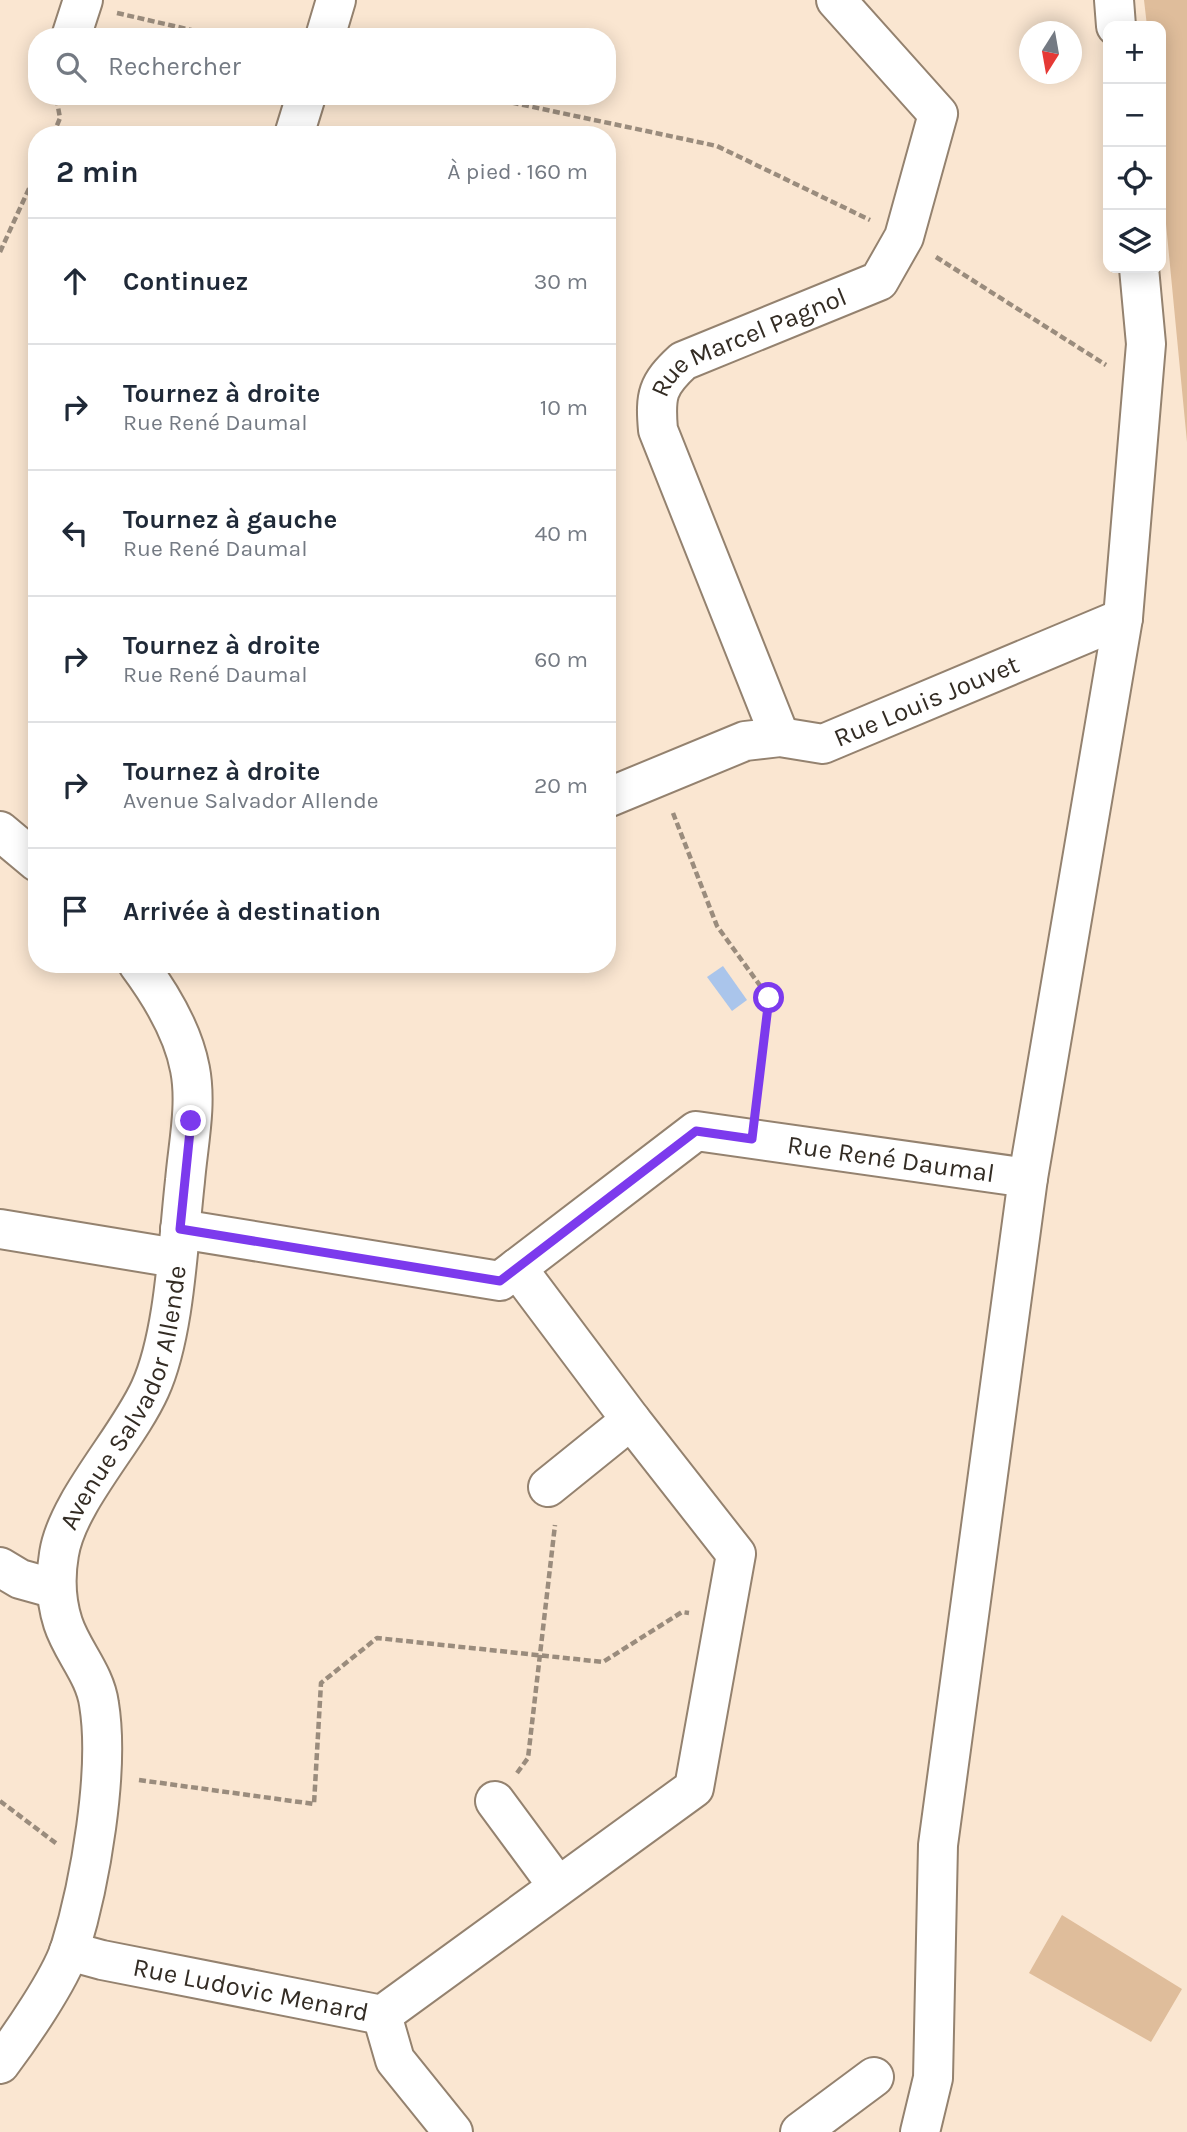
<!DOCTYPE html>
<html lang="fr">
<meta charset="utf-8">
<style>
:root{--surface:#fff;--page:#f2f2f3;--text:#1f2937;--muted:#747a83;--line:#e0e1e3}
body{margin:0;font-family:Karla,sans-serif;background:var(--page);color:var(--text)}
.controls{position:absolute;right:21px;top:21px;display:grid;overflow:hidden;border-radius:14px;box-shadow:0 4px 18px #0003}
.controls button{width:63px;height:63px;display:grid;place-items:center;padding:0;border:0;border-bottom:2px solid var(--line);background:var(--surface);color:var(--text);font:35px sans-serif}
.compass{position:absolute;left:1019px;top:21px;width:63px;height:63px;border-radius:50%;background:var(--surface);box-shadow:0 4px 18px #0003;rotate:191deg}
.stop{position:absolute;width:21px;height:21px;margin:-16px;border:5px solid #7c3aed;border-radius:50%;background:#fff}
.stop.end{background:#7c3aed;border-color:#fff;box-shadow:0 2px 7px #0008}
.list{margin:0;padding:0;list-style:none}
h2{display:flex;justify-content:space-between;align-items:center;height:91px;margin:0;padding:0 28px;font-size:30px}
h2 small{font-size:23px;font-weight:400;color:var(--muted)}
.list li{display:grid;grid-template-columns:46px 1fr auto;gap:21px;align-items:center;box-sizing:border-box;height:126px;padding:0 28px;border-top:2px solid var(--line)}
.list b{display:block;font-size:26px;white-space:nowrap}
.list p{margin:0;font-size:23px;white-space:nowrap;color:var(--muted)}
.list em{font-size:23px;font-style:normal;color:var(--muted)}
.icon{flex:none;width:38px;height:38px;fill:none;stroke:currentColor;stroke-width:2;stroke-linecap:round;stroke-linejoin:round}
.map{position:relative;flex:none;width:1187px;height:2132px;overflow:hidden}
.search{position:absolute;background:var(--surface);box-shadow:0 4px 18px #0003;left:28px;top:28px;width:588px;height:77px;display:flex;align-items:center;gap:18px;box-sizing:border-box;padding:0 24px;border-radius:28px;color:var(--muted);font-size:26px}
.panel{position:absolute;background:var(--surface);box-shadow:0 4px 18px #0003;left:28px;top:126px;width:588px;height:847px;border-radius:28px}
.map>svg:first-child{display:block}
.green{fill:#dfbd9b}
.water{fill:#aac5eb}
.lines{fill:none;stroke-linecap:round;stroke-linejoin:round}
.minor-casing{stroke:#94826f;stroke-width:42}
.path{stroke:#9a8c7d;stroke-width:4.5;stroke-dasharray:7 3.5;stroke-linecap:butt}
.minor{stroke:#fff;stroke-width:38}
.route{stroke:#7c3aed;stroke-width:9}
.labels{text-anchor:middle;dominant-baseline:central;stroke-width:7;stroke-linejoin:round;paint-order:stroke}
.street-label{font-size:26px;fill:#332c24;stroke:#fff}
</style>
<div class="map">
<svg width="1187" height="2132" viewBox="0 0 1187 2132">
<rect width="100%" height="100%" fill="#fae6d1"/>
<path class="green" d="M1144 0H1187V442L1161 172V26H1147Z
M1062 1915 1182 1989 1151 2042 1029 1973Z"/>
<path class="water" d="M723 966 747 1000 732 1011 707 977Z"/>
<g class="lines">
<defs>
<g id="minor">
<path d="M1114 0 1116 26"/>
<path d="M71 37 83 0"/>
<path d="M325 37 336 0"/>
<path d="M294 135 306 96"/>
<path id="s1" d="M780 737 658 430C655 395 657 385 683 361L879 281 904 237 938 114 836 0"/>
<path id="s2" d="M607 798 745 741 780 737 823 744 1123 618"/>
<path d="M0 831 37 862"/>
<path d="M0 1229 176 1258"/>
<path id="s3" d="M180 1229 500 1281 696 1131 1028 1178"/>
<path d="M517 1268 631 1420 548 1487"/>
<path d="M0 1567 20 1579 56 1589"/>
<path d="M495 1801 557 1885"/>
<path id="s4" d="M69 1951 102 1960 382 2015 694 1788 736 1554 631 1420"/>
<path d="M382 2015 395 2060 453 2132"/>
<path id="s5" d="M0 2064C21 2036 59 1981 70 1949 90 1884 110 1771 99 1704 95 1674 72 1651 63 1623 56 1601 55 1577 59 1554 67 1502 127 1440 150 1389 175 1334 178 1242 185 1181 188 1145 197 1105 190 1069 183 1031 161 995 138 964"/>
<path d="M800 2132 874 2077"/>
<path d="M920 2132 933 2078 938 1845 1028 1178 1123 618 1146 344 1139 268"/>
</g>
</defs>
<use href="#minor" class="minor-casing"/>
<path class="path" d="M117 13 222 37
M481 96 717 146 870 220
M53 135 60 118 56 96
M0 252 37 171
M936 257 1106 365
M673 813 717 926 769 998 757 1100
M517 1773 528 1758 555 1525
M139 1780 314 1804 321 1683 377 1638 603 1662 682 1612 689 1613
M0 1801 57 1844"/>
<use href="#minor" class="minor"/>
</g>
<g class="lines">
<path class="route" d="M191 1121 180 1229 500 1281 696 1131 752 1139 769 998"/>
</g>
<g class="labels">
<g class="street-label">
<text stroke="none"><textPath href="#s1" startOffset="474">Rue Marcel Pagnol</textPath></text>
<text stroke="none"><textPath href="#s2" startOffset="340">Rue Louis Jouvet</textPath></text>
<text stroke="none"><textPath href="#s3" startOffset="768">Rue René Daumal</textPath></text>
<text stroke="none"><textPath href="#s5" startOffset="714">Avenue Salvador Allende</textPath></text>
<text stroke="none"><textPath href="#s4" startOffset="186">Rue Ludovic Menard</textPath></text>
</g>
</g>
</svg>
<div class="controls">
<button>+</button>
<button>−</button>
<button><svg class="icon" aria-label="locate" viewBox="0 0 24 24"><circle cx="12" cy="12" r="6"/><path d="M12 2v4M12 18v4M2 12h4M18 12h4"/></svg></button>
<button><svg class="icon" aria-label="layers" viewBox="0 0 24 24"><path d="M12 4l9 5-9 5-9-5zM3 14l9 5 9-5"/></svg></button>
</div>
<svg class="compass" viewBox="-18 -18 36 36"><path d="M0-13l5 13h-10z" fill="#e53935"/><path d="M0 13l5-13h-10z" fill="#747a83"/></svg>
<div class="stop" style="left:769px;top:998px"></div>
<div class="stop end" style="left:191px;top:1121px"></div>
<div class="search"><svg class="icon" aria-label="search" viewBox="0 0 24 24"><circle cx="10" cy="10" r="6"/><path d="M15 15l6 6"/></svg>Rechercher</div>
<section class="panel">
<h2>2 min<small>À pied · 160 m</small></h2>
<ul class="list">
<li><svg class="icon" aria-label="ahead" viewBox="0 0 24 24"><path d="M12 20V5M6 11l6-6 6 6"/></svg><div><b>Continuez</b></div><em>30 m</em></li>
<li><svg class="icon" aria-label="right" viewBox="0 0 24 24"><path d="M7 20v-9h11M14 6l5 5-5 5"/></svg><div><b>Tournez à droite</b><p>Rue René Daumal</p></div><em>10 m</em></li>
<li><svg class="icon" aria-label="left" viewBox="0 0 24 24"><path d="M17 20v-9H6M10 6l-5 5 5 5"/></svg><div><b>Tournez à gauche</b><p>Rue René Daumal</p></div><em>40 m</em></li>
<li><svg class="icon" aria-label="right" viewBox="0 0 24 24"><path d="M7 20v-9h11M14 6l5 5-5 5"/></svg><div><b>Tournez à droite</b><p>Rue René Daumal</p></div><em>60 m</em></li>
<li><svg class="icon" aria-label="right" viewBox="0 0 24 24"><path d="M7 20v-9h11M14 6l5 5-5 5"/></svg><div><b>Tournez à droite</b><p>Avenue Salvador Allende</p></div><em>20 m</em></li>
<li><svg class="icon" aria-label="arrive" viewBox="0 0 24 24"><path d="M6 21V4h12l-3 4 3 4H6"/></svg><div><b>Arrivée à destination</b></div></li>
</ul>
</section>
</div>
